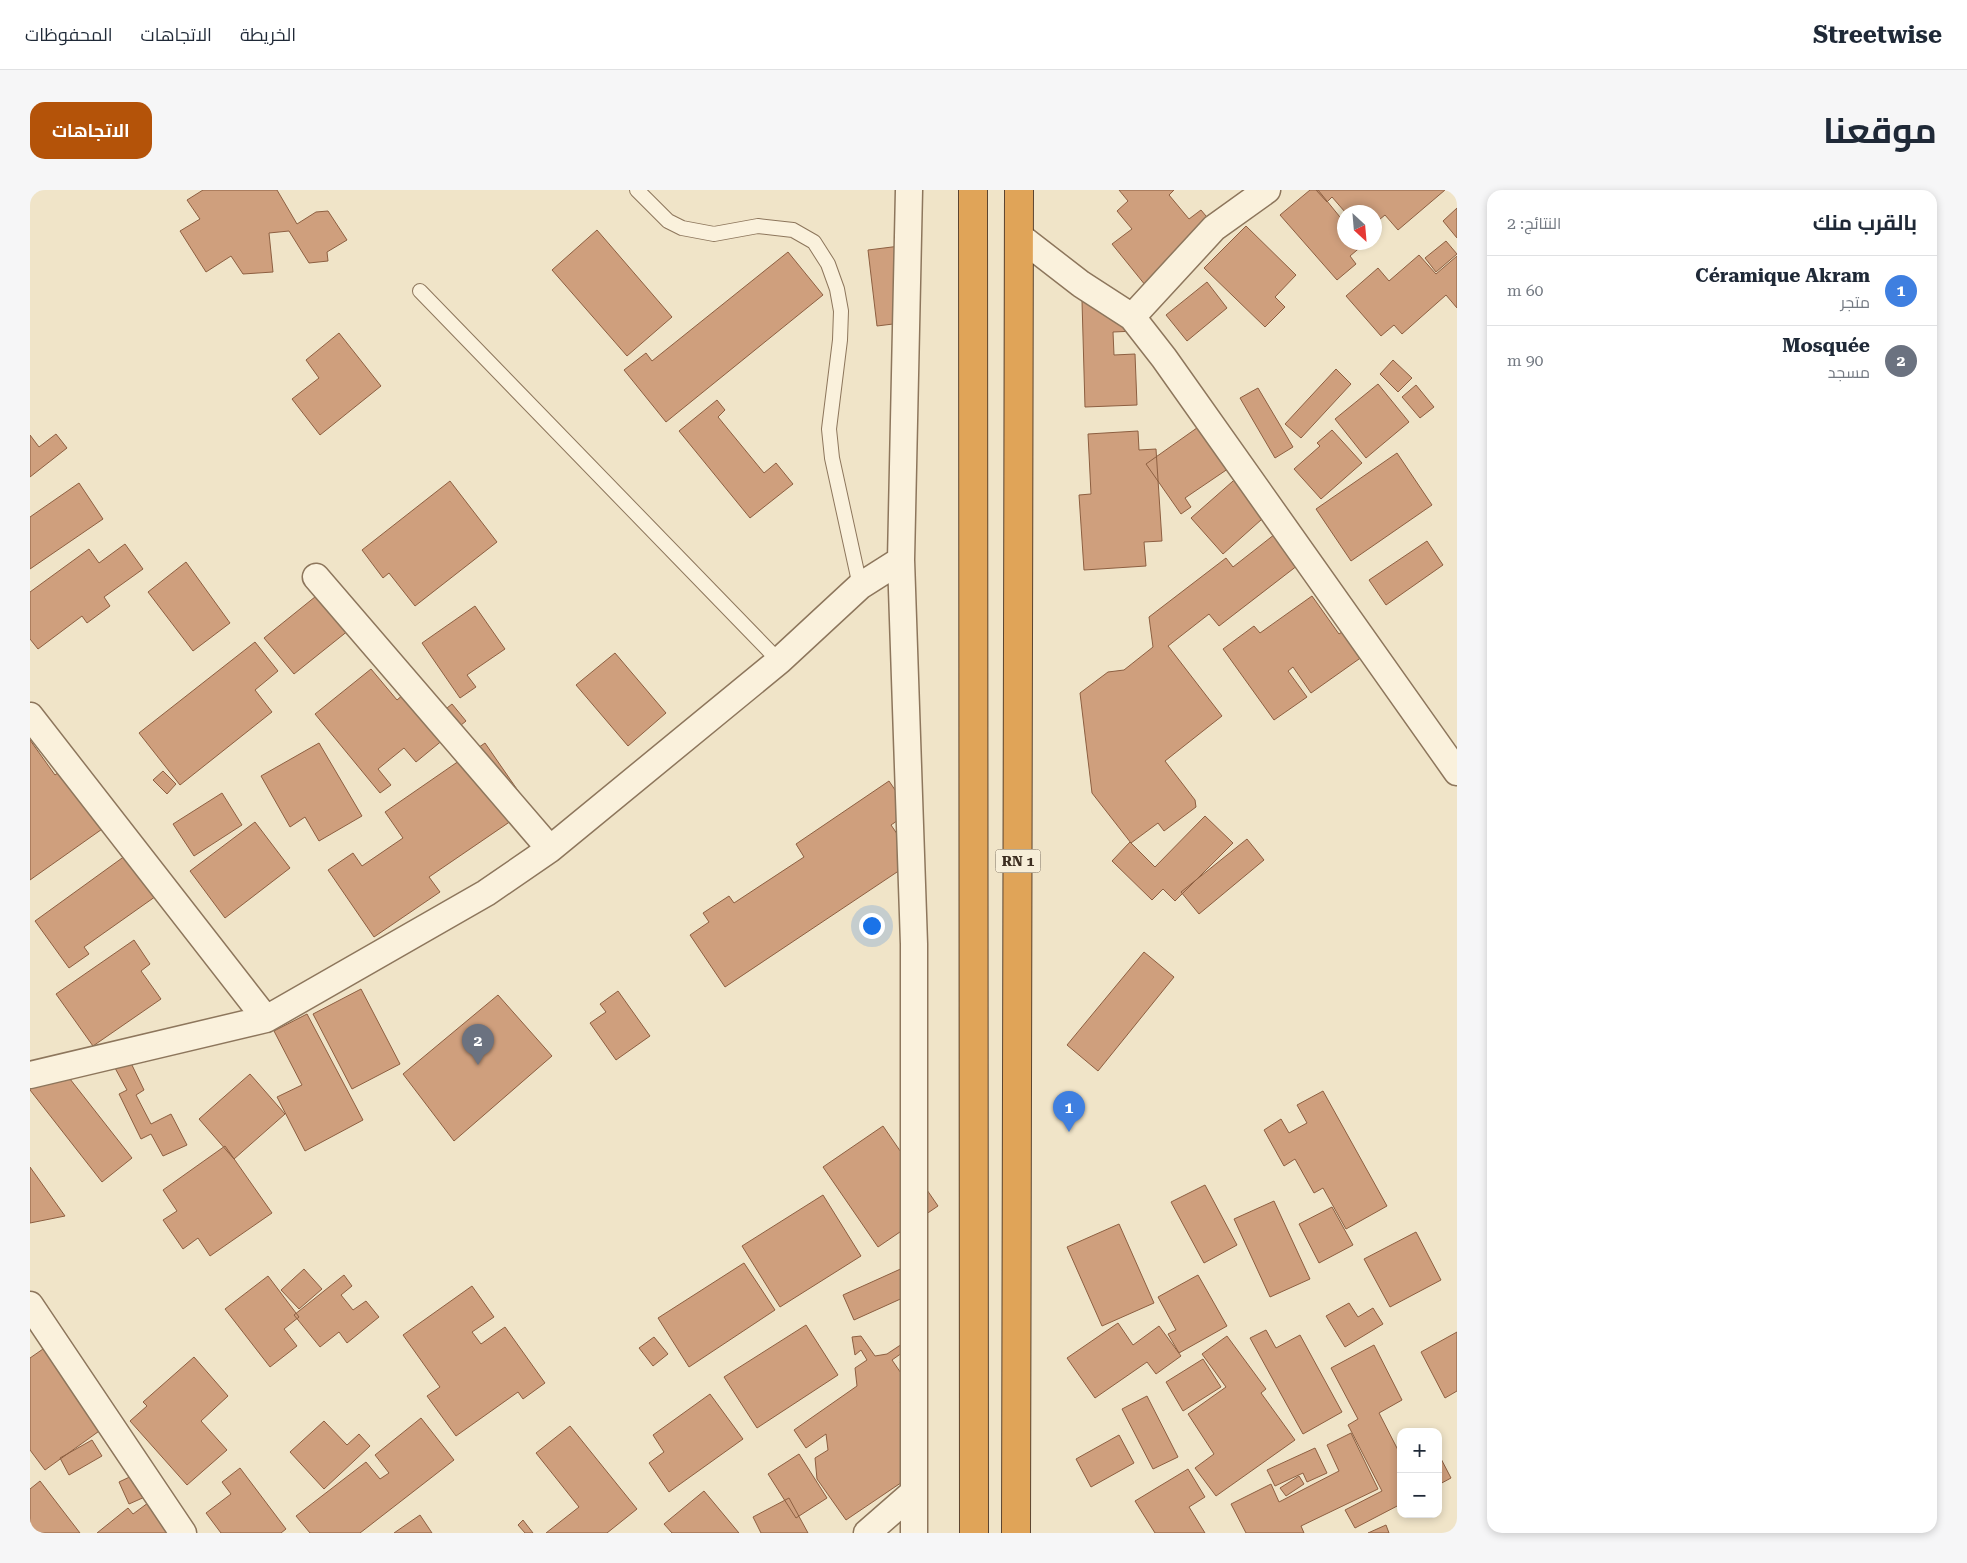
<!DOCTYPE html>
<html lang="ar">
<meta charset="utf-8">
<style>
:root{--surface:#fff;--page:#f6f6f7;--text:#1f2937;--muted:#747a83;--line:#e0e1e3;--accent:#b45309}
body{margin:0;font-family:"Roboto Serif",Cairo,serif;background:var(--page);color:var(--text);direction:rtl}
.controls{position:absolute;right:15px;bottom:15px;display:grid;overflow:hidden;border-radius:10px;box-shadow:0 2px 8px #0003}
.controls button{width:45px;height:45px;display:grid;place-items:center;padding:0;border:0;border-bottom:1px solid var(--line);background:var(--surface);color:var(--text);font:25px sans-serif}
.compass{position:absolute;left:1307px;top:15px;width:45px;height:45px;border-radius:50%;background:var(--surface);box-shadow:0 2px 8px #0003;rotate:154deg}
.you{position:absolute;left:841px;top:735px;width:18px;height:18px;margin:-12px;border:4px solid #fff;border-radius:50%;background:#1a73e8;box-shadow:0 0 0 8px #1a73e833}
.badge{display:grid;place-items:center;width:32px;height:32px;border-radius:50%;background:var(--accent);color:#fff;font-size:16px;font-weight:700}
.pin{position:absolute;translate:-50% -41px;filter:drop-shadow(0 1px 2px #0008)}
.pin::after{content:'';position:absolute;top:26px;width:18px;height:15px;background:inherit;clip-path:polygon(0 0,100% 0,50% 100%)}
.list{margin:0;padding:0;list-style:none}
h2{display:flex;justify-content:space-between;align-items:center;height:65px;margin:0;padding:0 20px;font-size:21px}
h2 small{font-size:16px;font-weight:400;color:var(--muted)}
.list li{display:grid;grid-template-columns:32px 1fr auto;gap:15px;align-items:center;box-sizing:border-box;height:70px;padding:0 20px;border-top:1px solid var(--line)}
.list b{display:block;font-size:19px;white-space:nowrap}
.list p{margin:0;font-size:16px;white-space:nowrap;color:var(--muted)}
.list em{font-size:16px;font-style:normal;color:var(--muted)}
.map{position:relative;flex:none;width:1427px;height:1343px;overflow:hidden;direction:ltr;border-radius:15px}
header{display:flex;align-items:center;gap:30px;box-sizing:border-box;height:70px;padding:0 25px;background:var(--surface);border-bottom:1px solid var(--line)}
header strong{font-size:24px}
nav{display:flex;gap:28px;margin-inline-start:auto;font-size:18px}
.intro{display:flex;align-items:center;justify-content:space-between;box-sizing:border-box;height:120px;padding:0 30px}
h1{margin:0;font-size:35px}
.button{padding:12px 22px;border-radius:15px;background:var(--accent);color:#fff;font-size:18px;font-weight:700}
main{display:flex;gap:30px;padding:0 30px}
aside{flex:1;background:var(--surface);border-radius:15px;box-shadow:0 2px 8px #0003}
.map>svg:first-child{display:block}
.building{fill:#cf9f7d;stroke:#8d5f41}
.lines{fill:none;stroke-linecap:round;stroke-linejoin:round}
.lane-casing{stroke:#8d765c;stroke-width:16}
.street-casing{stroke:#8d765c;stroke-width:29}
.highway-casing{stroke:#5b4430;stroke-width:30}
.lane{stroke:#faf1dc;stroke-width:14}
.street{stroke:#faf1dc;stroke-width:26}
.highway{stroke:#e0a458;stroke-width:28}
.labels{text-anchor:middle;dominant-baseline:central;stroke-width:4;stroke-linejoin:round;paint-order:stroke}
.shield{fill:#f7eed8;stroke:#756857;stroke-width:1}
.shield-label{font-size:14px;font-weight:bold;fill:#3d2e20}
</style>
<header>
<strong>Streetwise</strong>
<nav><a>الخريطة</a><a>الاتجاهات</a><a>المحفوظات</a></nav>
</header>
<div class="intro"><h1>موقعنا</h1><a class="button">الاتجاهات</a></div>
<main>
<aside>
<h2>بالقرب منك<small>النتائج: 2</small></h2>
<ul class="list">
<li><span class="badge" style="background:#3f7fe0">1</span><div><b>Céramique Akram</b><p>متجر</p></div><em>60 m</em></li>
<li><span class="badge" style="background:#6b7280">2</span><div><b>Mosquée</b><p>مسجد</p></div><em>90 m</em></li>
</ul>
</aside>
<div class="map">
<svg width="1427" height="1343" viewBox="0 0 1427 1343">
<rect width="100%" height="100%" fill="#f0e4c8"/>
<path class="building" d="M173 0H247L267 34 286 22 298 21 317 50 297 62 298 71 279 73 259 41 239 43 243 82 213 84 201 66 176 82 150 41 170 29 157 10Z
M1089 0H1144L1139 5 1159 29 1171 20 1191 44 1120 101 1082 54 1102 39 1087 21 1098 11Z
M1280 0H1288L1314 32V52H1331L1333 55 1320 66 1326 74 1307 90 1250 25Z
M1286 0H1415L1368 40 1355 25 1344 34V22H1315L1302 7 1297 12Z
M1427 18V48L1413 31Z
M1216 36 1266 85 1245 107 1255 117 1235 137 1174 78Z
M567 40 642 127 597 166 522 80Z
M1416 51 1427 64 1406 82 1395 68Z
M870 56 879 132 847 136 838 60Z
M758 62 793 105 636 232 594 180 616 163 622 171Z
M1389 65 1406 84 1427 66V118L1416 105 1372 144 1364 135 1351 146 1316 106 1348 78 1359 91Z
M1177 92 1197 118 1157 151 1136 125Z
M1105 110 1106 141 1083 142 1084 165 1105 164 1107 215 1055 217 1052 111Z
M309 143 351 196 290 245 262 209 289 188 276 170Z
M1363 170 1382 188 1368 202 1350 184Z
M1306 179 1321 194 1271 248 1255 234Z
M1348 194 1379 232 1336 268 1305 229Z
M1386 195 1404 217 1390 228 1372 207Z
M1228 198 1263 257 1245 268 1210 208Z
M687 210 695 220 688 227 734 283 746 273 763 294 720 328 649 241Z
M1181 228 1211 270 1155 308 1161 317 1151 324 1116 274Z
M1302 240 1332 273 1291 309 1264 279 1290 256 1287 253Z
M1108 241 1109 260 1126 259 1132 351 1114 352 1116 376 1054 380 1049 305 1061 304 1058 244Z
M26 244 37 258 0 287V245L9 257Z
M1367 263 1402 315 1321 371 1286 319Z
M1219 277 1251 312 1193 364 1161 328Z
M420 291 467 352 385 416 359 383 353 388 332 360Z
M49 293 73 329 0 379V327Z
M1254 337 1272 372 1189 436 1179 424 1138 456 1192 526 1135 571 1165 610 1166 617 1134 641 1128 633 1101 653 1062 603 1050 503 1078 482 1094 480 1123 457 1119 427 1196 368 1203 377Z
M1397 351 1413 375 1356 415 1339 390Z
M95 354 113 379 74 407 80 416 57 433 52 426 8 459 0 449V402L59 359 69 373Z
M156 372 200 433 163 461 118 402Z
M306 390 334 428 264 484 234 448Z
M1282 406 1309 444 1327 431 1346 457 1281 503 1263 477 1258 481 1277 507 1244 530 1193 459 1224 436 1230 443Z
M445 416 475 459 437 485 446 497 430 508 392 453Z
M225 452 248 481 225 500 242 522 150 595 109 543Z
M585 463 636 523 598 556 546 495Z
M341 479 367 510 383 496 407 526 422 514 436 531 386 572 374 558 348 579 361 595 350 603 285 524Z
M0 550 25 585 33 579 75 637 0 690Z
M289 553 332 626 289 651 275 627 260 637 231 586Z
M455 553 500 618 399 687 410 702 344 747 298 680 323 663 332 676 373 648 355 622Z
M133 581 146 594 137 604 123 590Z
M859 591 880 622 861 635 885 670 695 797 660 745 679 732 673 723 699 706 704 713 774 667 766 654Z
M192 603 212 635 164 666 143 634Z
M1175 626 1203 653 1145 711 1133 699 1122 710 1082 671 1100 652 1125 677Z
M225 632 260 678 195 728 160 681Z
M1217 649 1234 670 1169 724 1151 702Z
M99 663 129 704 54 757 59 764 39 778 5 731Z
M104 750 120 774 111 781 131 809 63 856 26 804Z
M1114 762 1144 787 1068 881 1037 855Z
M331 799 370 874 322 899 283 824Z
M588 801 620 846 586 870 560 833 576 822 570 814Z
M468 805 522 866 424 951 373 884Z
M277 824 333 930 275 961 247 907 272 895 244 841Z
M100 871 114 900 106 905 121 934 141 924 157 955 133 966 121 944 111 949 89 904 97 900 85 878Z
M29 875 102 968 72 992 0 900V898Z
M220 884 255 924 204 969 169 929Z
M1293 901 1357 1016 1316 1039 1293 998 1284 1003 1265 969 1254 976 1234 940 1251 929 1259 943 1277 933 1267 915Z
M853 936 908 1016 848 1057 793 977Z
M195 956 242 1023 180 1066 168 1048 153 1059 133 1030 147 1021 133 1000Z
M0 977 35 1026 0 1033Z
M1175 995 1207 1055 1174 1073 1141 1012Z
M793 1005 831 1066 750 1117 712 1056Z
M1244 1011 1280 1089 1240 1107 1204 1029Z
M1302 1017 1323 1055 1289 1073 1269 1034Z
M1089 1034 1124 1113 1072 1136 1037 1057Z
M1386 1042 1411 1090 1360 1117 1334 1069Z
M714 1073 745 1120 659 1177 628 1128Z
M875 1077 886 1102 824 1130 813 1105Z
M274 1079 292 1099 269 1119 251 1100Z
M314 1085 322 1096 311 1105 323 1120 336 1111 349 1127 317 1153 309 1142 290 1157 264 1125Z
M1168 1085 1197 1136 1149 1163 1138 1144 1146 1140 1128 1107Z
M238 1086 269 1127 254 1139 267 1156 240 1177 195 1119Z
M442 1096 464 1127 442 1142 451 1154 475 1137 515 1193 493 1209 488 1202 426 1246 397 1206 410 1197 373 1145Z
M1319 1113 1328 1127 1343 1118 1353 1134 1315 1157 1296 1126Z
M1088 1133 1103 1155 1129 1136 1151 1166 1126 1184 1117 1172 1065 1208 1037 1168Z
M776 1135 808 1185 727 1238 694 1187Z
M1236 1140 1246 1158 1270 1145 1312 1222 1273 1244 1220 1148Z
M1427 1142V1201L1415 1208 1391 1162Z
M831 1146 845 1166 857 1164 878 1150 879 1158 862 1170 884 1202 870 1212 877 1222 884 1284 816 1330 787 1289 785 1268 798 1260 796 1244 776 1258 764 1240 827 1196 825 1178 837 1170 831 1160 825 1165 822 1147Z
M1197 1146 1236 1199 1231 1203 1265 1250 1186 1306 1165 1278 1184 1264 1158 1224 1196 1197 1172 1164Z
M624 1147 638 1164 623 1176 609 1158Z
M1344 1155 1372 1210 1349 1223 1369 1262 1371 1261V1314L1325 1338 1315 1320 1352 1301 1318 1235 1328 1229 1301 1178Z
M13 1159 72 1239 15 1280 0 1260V1168Z
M164 1167 198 1206 171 1231 197 1260 157 1295 100 1231 117 1216 113 1212Z
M1173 1169 1191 1197 1153 1221 1136 1192Z
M680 1204 713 1249 639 1302 619 1273 634 1262 623 1245Z
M1117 1206 1148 1267 1123 1279 1092 1219Z
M391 1228 424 1270 330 1343H280L266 1326 336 1272 350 1289 359 1283 345 1265Z
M294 1231 317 1255 329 1244 340 1256 294 1299 260 1262Z
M540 1236 607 1319 577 1343H516L549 1317 506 1263Z
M1321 1243 1348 1299 1271 1336 1274 1343H1216L1201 1314 1241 1294 1249 1312 1309 1281 1297 1255Z
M1089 1245 1104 1273 1061 1297 1046 1269Z
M62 1250 72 1266 39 1285 30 1268Z
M1285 1258 1297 1283 1277 1292 1273 1283 1245 1296 1237 1280Z
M1408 1263 1421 1288 1408 1295Z
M769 1264 797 1308 766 1328 738 1284Z
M210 1278 256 1339 251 1343H191L176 1323 201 1304 192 1292Z
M1158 1279 1175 1307 1159 1317 1175 1343H1125L1105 1311Z
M108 1283 117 1306 99 1314 89 1292Z
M1269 1286 1274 1294 1256 1306 1250 1298Z
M10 1291 50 1343H0V1299Z
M674 1301 709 1343H642L634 1334Z
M759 1308 778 1343H731L723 1327Z
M122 1310 146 1343H67L98 1318 103 1324Z
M390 1325 402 1343H364Z
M493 1330 503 1343H495L488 1335Z
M1356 1335 1359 1343H1338Z"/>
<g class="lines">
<defs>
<path id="lane" d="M607 0 638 31 652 38 684 44 728 36 763 40 784 52 798 74 807 99 811 121 810 150 799 239 802 268 830 396
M390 101 749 471"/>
<path id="street" d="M879 0 871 370 884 754V1343
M989 46 1051 94 1102 127 1134 168 1427 582
M1102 127 1184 38 1237 0
M286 387 520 659
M0 526 236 829
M0 885 236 829 456 703 520 659 749 471 830 396 871 370
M0 1115 153 1343
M837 1343 884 1302"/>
<path id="highway" d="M943 0 944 1343
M986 1343 989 0"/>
</defs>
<use href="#lane" class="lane-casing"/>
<use href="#street" class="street-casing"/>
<use href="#highway" class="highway-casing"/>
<use href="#lane" class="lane"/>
<use href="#street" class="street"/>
<use href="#highway" class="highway"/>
</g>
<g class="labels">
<rect class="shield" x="965.5" y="659.5" width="45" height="23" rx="4"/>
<g class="shield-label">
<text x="988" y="671">RN 1</text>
</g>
</g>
</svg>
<div class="controls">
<button>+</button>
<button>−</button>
</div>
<svg class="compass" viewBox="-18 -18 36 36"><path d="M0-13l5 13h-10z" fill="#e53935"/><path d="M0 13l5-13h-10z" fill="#747a83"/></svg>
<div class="you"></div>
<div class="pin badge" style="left:1039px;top:942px;background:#3f7fe0">1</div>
<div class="pin badge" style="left:448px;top:875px;background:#6b7280">2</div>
</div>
</main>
